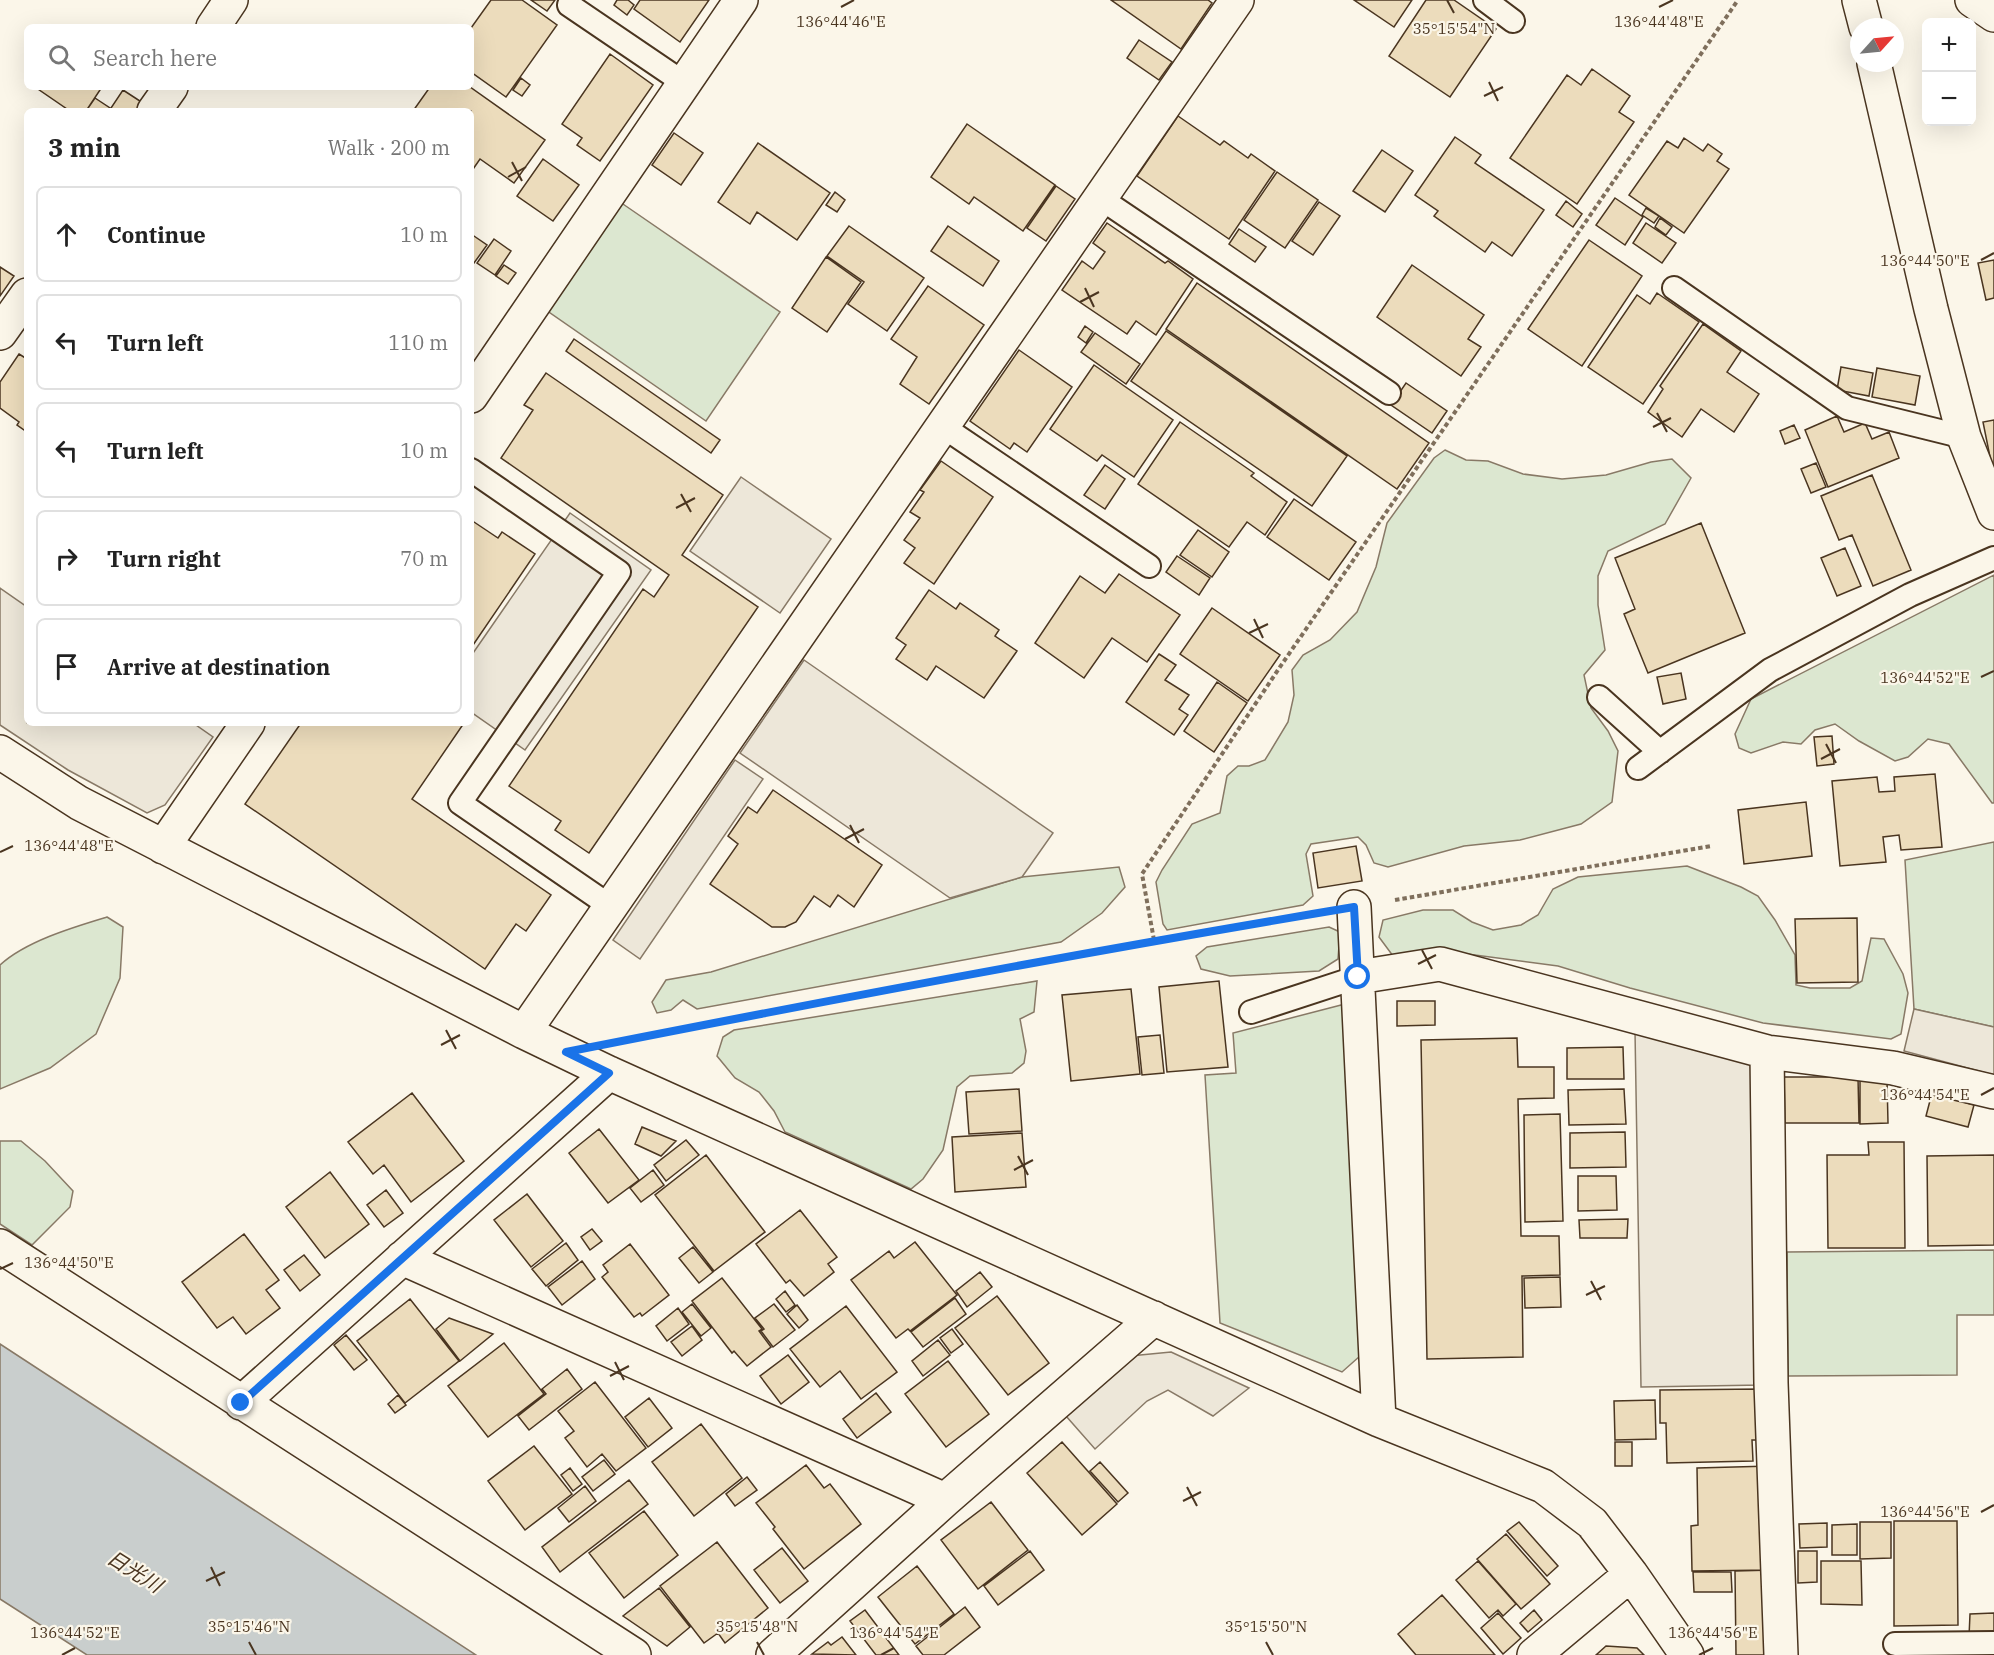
<!DOCTYPE html>
<meta charset="utf-8">
<style>
:root{--surface:#fff;--page:#f2f2f2;--text:#222;--muted:#767676;--line:#e0e0e0}
body{margin:0;font-family:"IBM Plex Serif","Noto Sans JP",serif;background:var(--page);color:var(--text)}
.controls{position:absolute;right:18px;top:18px;display:grid;overflow:hidden;border-radius:9px;box-shadow:0 6px 24px #0002}
.controls button{width:54px;height:54px;display:grid;place-items:center;padding:0;border:0;border-bottom:2px solid var(--line);background:var(--surface);color:var(--text);font:30px sans-serif}
.compass{position:absolute;left:1850px;top:18px;width:54px;height:54px;border-radius:50%;background:var(--surface);box-shadow:0 6px 24px #0002;rotate:63deg}
.stop{position:absolute;width:18px;height:18px;margin:-14px;border:4px solid #1a73e8;border-radius:50%;background:#fff}
.stop.end{background:#1a73e8;border-color:#fff;box-shadow:0 2px 6px #0008}
.list{margin:0;padding:0;list-style:none}
h2{display:flex;justify-content:space-between;align-items:center;height:78px;margin:0;padding:0 24px;font-size:26px}
h2 small{font-size:20px;font-weight:400;color:var(--muted)}
.list li{display:grid;grid-template-columns:39px 1fr auto;gap:18px;align-items:center;box-sizing:border-box;height:96px;margin:0 12px 12px;padding:0 12px;border:2px solid var(--line);border-radius:9px}
.list b{display:block;font-size:22px;white-space:nowrap}
.list em{font-size:20px;font-style:normal;color:var(--muted)}
.icon{flex:none;width:33px;height:33px;fill:none;stroke:currentColor;stroke-width:2;stroke-linecap:round;stroke-linejoin:round}
.map{position:relative;flex:none;width:1994px;height:1655px;overflow:hidden}
.search{position:absolute;background:var(--surface);box-shadow:0 6px 24px #0002;left:24px;top:24px;width:450px;height:66px;display:flex;align-items:center;gap:15px;box-sizing:border-box;padding:0 21px;border-radius:9px;color:var(--muted);font-size:22px}
.panel{position:absolute;background:var(--surface);box-shadow:0 6px 24px #0002;left:24px;top:108px;width:450px;height:618px;border-radius:9px}
.map>svg:first-child{display:block}
.green{fill:#dce7d0;stroke:#887966;stroke-width:1.5}
.parking{fill:#ede7d9;stroke:#887966;stroke-width:1.5}
.water{fill:#c9cecd;stroke:#887966;stroke-width:1.5}
.building{fill:#ecdcbc;stroke:#4a3520;stroke-width:1.5}
.lines{fill:none;stroke-linecap:round;stroke-linejoin:round}
.lane-casing{stroke:#4a3520;stroke-width:26}
.street-casing{stroke:#4a3520;stroke-width:36}
.path{stroke:#7f6f5c;stroke-width:4;stroke-dasharray:4.5 3;stroke-linecap:butt}
.lane{stroke:#fbf6e9;stroke-width:22}
.street{stroke:#fbf6e9;stroke-width:33}
.route{stroke:#1a73e8;stroke-width:8}
.ticks{fill:none;stroke:#4a3520;stroke-width:2}
.labels{text-anchor:middle;dominant-baseline:central;stroke-width:4.5;stroke-linejoin:round;paint-order:stroke}
.water-label{font-size:20px;font-style:italic;fill:#4a3520;stroke:#fbf6e9}
.ticks-label{font-size:15px;text-anchor:middle;fill:#4a3520;stroke:#fbf6e9;stroke-width:4.5;stroke-linejoin:round;paint-order:stroke}
</style>
<div class="map">
<svg width="1994" height="1655" viewBox="0 0 1994 1655">
<rect width="100%" height="100%" fill="#fbf6e9"/>
<path class="green" d="M620 202 780 312 706 421 546 310Z
M1445 450 1466 460 1488 461 1523 474 1562 479 1606 475 1651 462 1672 459 1691 478 1665 524 1608 551 1598 576V605L1605 650 1584 675 1591 708 1608 731 1618 751 1612 802 1581 824 1520 840 1464 846 1388 867 1374 863 1366 845 1358 837 1311 844 1306 854 1313 896 1303 905 1167 930 1163 924 1156 882 1162 870 1192 824 1220 813 1227 776 1238 766H1249L1265 760 1288 722 1294 695 1292 670 1303 655 1330 640 1357 612 1376 567 1387 523 1434 458Z
M1994 575V803H1992L1949 744 1928 739 1908 757 1895 761 1859 741 1835 724 1815 730 1801 744 1783 742 1751 753 1739 748 1735 734 1751 699Z
M1994 842V1027L1914 1009 1905 860Z
M1687 866 1741 887 1758 896 1775 920 1795 955 1796 985 1810 988H1850L1862 981 1871 938 1884 939 1903 974 1908 993 1901 1034 1891 1039 1763 1023 1630 988 1558 966 1437 950 1393 956 1379 937 1383 920 1423 910H1453L1472 922 1493 930 1521 925 1538 915 1553 889 1578 877Z
M1119 867 1125 887 1102 913 1061 942 697 1009 683 1000 671 1010 657 1013 652 1002 666 980 711 972 1022 877Z
M107 917 123 927 120 978 96 1034 50 1068 0 1089V965C26 941 74 927 107 917Z
M1329 927 1340 932 1338 959 1319 971 1230 976 1201 969 1196 956 1207 947Z
M1037 981 1034 1012 1020 1019 1026 1051 1024 1063 1012 1073 970 1076 957 1087 943 1150 923 1179 911 1189 785 1132 774 1111 759 1092 735 1078 717 1056 723 1037 734 1030Z
M1345 1004 1360 1356 1342 1372 1220 1323 1205 1075 1236 1073 1233 1033Z
M0 1141H21L45 1161 73 1191 70 1207 32 1245 0 1224Z
M1994 1250V1315H1957V1375L1788 1376 1787 1252Z"/>
<path class="parking" d="M741 477 831 539 780 613 690 551Z
M570 513 651 570 525 750 471 712V656Z
M0 588 27 607V723H193L213 737 165 805 147 813 68 770 0 725Z
M804 660 1053 833 1022 877 950 898 740 753Z
M735 760 763 779 640 959 613 940Z
M1914 1009 1994 1027V1075L1904 1051Z
M1635 1031 1755 1066 1762 1385 1641 1387Z
M1171 1352 1249 1388 1213 1416 1168 1390 1147 1401 1095 1449 1066 1416 1130 1356Z"/>
<path class="water" d="M0 1344 476 1655H87L0 1599Z"/>
<path class="building" d="M491 0H522L557 25 506 97 471 72V28Z
M531 0H555L547 11Z
M617 0H628L634 5 627 15 614 5Z
M640 0H709L680 42 634 9Z
M1111 0H1208L1212 3 1181 49Z
M1354 0H1412L1394 27Z
M1426 0H1454L1496 29 1450 97 1389 56Z
M1139 40 1172 62 1159 80 1127 58Z
M610 54 653 85 600 161 577 145 582 138 562 124Z
M1592 69 1630 96 1619 112 1634 122 1577 204 1510 158 1567 75 1581 85Z
M521 78 530 85 522 96 513 90Z
M35 87H102L86 111H70Z
M430 87H470L545 140 514 183 480 159 471 172V111H413Z
M123 90 143 103 137 111H109Z
M95 98 110 108 108 111H86Z
M1178 116 1220 145 1224 141 1248 158 1251 154 1275 171 1229 239 1137 176Z
M967 124 1055 185 1023 231 974 197 969 204 931 177Z
M674 133 703 153 681 185 652 165Z
M1455 137 1481 155 1475 163 1544 210 1512 256 1492 242 1485 252 1434 216 1438 211 1415 195Z
M1684 138 1703 151 1708 144 1722 154 1717 161 1729 169 1684 233 1629 195 1667 141 1678 148Z
M758 143 830 193 797 240 757 212 750 224 718 202Z
M1382 150 1413 171 1385 212 1353 191Z
M543 159 579 185 553 221 517 196Z
M1277 172 1318 200 1285 248 1244 220Z
M1056 186 1075 199 1046 241 1027 228Z
M835 192 845 200 837 212 826 205Z
M1615 198 1643 217 1625 245 1596 225Z
M1566 201 1582 214 1573 227 1556 215Z
M1319 202 1340 216 1313 255 1292 241Z
M1646 208 1659 216 1654 223 1642 215Z
M1660 218 1672 227 1666 235 1655 227Z
M1107 223 1165 263 1168 261 1193 279 1156 335 1136 321 1127 334 1062 290 1082 261 1093 269 1105 252 1093 243Z
M1646 223 1676 243 1662 263 1633 243Z
M849 226 924 278 887 331 848 304 864 282 827 256Z
M948 226 999 261 983 286 931 251Z
M1239 229 1266 247 1255 262 1229 244Z
M471 234 487 245 474 263 471 261Z
M494 239 511 251 495 275 477 263Z
M1589 240 1642 276 1582 366 1528 329Z
M826 257 861 282 827 332 792 308Z
M1994 260V298L1986 300 1978 263Z
M504 265 516 273 508 284 496 276Z
M1412 265 1484 315 1468 339 1481 347 1461 376 1377 317Z
M0 267 14 276 0 296Z
M1197 283 1429 443 1397 489 1166 329Z
M928 286 984 325 929 404 900 384 917 357 891 339Z
M1657 293 1699 322 1643 404 1588 367 1637 295 1650 304Z
M1703 324 1741 351 1727 372 1759 394 1734 432 1701 409 1682 437 1648 412 1663 389 1660 386Z
M1085 326 1093 332 1086 343 1078 337Z
M1166 331 1347 456 1312 506 1131 381Z
M1095 333 1140 364 1126 384 1081 352Z
M574 339 720 440 711 453 566 351Z
M1019 350 1072 387 1027 452 1014 443 1010 449 970 421Z
M19 354 27 359V432L17 425 19 422 0 408V382Z
M1094 365 1173 420 1134 477 1102 455 1097 461 1050 429Z
M1841 367 1873 373 1869 396 1837 390Z
M1877 368 1920 376 1915 405 1872 397Z
M546 373 723 495 682 555 758 607 589 853 555 830 561 821 509 786 643 589 654 597 669 575 501 458 533 410 524 405Z
M1406 383 1447 411 1432 433 1391 405Z
M1837 416 1844 432 1865 423 1872 439 1889 432 1899 458 1828 487 1805 430Z
M1994 420V472H1993L1983 422Z
M1180 422 1254 473 1251 476 1287 502 1265 535 1247 522 1229 547 1138 484Z
M1794 425 1800 438 1785 444 1780 431Z
M941 461 993 497 934 584 904 563 915 548 904 540 920 518 910 512 924 492 920 490Z
M1816 463 1826 487 1811 493 1801 469Z
M1105 465 1125 479 1105 509 1084 495Z
M1872 475 1911 570 1873 586 1852 535 1839 540 1821 496Z
M1294 499 1356 542 1329 580 1267 537Z
M471 520 498 538 502 532 535 554 471 648Z
M1701 523 1745 633 1648 673 1624 614 1635 609 1615 558Z
M1198 530 1229 552 1212 577 1180 555Z
M1845 548 1861 586 1837 596 1821 558Z
M1177 556 1210 578 1199 595 1166 572Z
M1119 574 1180 615 1147 662 1112 638 1084 678 1035 643 1080 576 1105 593Z
M929 590 956 609 960 603 999 630 995 636 1017 651 984 698 936 666 927 680 896 659 906 645 896 638Z
M1212 608 1280 655 1248 701 1180 654Z
M1159 654 1176 665 1165 680 1189 695 1179 709 1188 715 1174 735 1126 702Z
M1681 673 1686 699 1663 704 1657 677Z
M1217 682 1247 703 1214 752 1184 731Z
M301 723H464L412 799 551 895 526 931 516 924 485 969 245 804Z
M1832 736 1834 764 1817 766 1814 737Z
M1935 774 1942 847 1901 850 1899 835 1883 837 1886 862 1840 866 1832 781 1877 777 1879 792 1895 791 1894 777Z
M773 790 882 865 854 907 838 895 830 907 814 896 796 922 785 927H772L710 884 738 844 728 836 748 807 757 813Z
M1806 802 1812 856 1744 864 1738 810Z
M1356 846 1362 881 1318 888 1313 853Z
M1857 918 1858 982 1797 983 1795 919Z
M1219 981 1228 1067 1167 1072 1159 987Z
M1131 989 1140 1074 1071 1081 1062 995Z
M1397 1001H1435V1025L1397 1026Z
M1160 1035 1164 1073 1142 1075 1138 1037Z
M1517 1038 1518 1067H1554V1098L1518 1099 1521 1236H1559L1560 1275 1522 1276 1523 1357 1427 1359 1421 1040Z
M1623 1047 1624 1079H1567V1048Z
M1784 1077H1858L1859 1123H1785Z
M1887 1080 1888 1123 1860 1124V1081Z
M1019 1089 1022 1131 969 1134 966 1092Z
M1624 1089 1626 1124 1569 1125 1568 1090Z
M412 1093 464 1161 411 1202 384 1165 373 1174 348 1142Z
M1932 1093 1974 1105 1968 1127 1926 1116Z
M1560 1114 1563 1221 1525 1222 1524 1115Z
M642 1127 676 1141 661 1156 635 1144Z
M599 1129 639 1180 608 1203 569 1153Z
M1625 1132 1626 1167 1570 1168V1133Z
M1022 1133 1026 1187 955 1192 952 1137Z
M686 1140 699 1155 666 1181 654 1165Z
M1868 1142H1904L1905 1248H1828L1827 1155H1869Z
M706 1155 765 1232 714 1271 655 1195Z
M1994 1155V1245L1928 1246 1927 1156Z
M653 1170 664 1185 641 1202 630 1188Z
M330 1172 369 1224 325 1258 286 1207Z
M1578 1176H1616L1617 1210 1578 1211Z
M386 1190 403 1213 384 1227 367 1205Z
M527 1194 563 1241 531 1267 494 1220Z
M800 1210 837 1257 828 1264 834 1272 804 1296 790 1280 786 1283 756 1244Z
M1628 1219 1627 1238H1580L1579 1220Z
M592 1229 602 1241 590 1250 581 1237Z
M244 1234 279 1280 266 1290 280 1308 246 1334 233 1317 217 1328 182 1282Z
M915 1242 957 1295 910 1331 908 1329 896 1338 851 1280 889 1251 894 1258Z
M566 1243 578 1260 546 1286 532 1269Z
M630 1244 669 1295 642 1316 640 1313 634 1317 602 1277 608 1272 603 1265Z
M693 1247 713 1272 699 1283 679 1258Z
M304 1255 320 1275 300 1291 284 1270Z
M582 1261 595 1279 562 1305 548 1287Z
M980 1272 992 1287 967 1307 956 1291Z
M1560 1277 1561 1307 1525 1308 1524 1278Z
M722 1278 762 1329 759 1331 771 1347 747 1366 734 1351 732 1353 692 1301Z
M785 1291 795 1305 786 1312 776 1299Z
M997 1296 1049 1363 1008 1395 955 1328Z
M955 1298 966 1314 923 1347 911 1332Z
M410 1299 459 1361 405 1403 357 1341Z
M692 1304 711 1328 701 1336 682 1312Z
M774 1304 795 1330 773 1347 761 1331 764 1329 755 1318Z
M797 1305 808 1320 799 1328 787 1314Z
M846 1306 897 1372 861 1399 840 1371 820 1387 790 1349Z
M678 1308 689 1324 667 1341 656 1326Z
M449 1318 493 1334 460 1361 436 1329Z
M692 1326 702 1340 682 1356 671 1342Z
M952 1329 963 1344 951 1353 940 1338Z
M346 1335 367 1360 354 1370 334 1345Z
M938 1340 950 1355 923 1376 912 1361Z
M504 1343 544 1394 488 1437 448 1386Z
M788 1355 809 1382 781 1404 760 1376Z
M948 1361 989 1414 946 1447 905 1394Z
M567 1369 582 1389 529 1430 518 1416 546 1394 542 1389Z
M595 1382 646 1448 616 1471 602 1454 587 1467 565 1438 574 1431 558 1411Z
M1762 1389 1764 1440H1752L1753 1461 1667 1463 1666 1423H1660V1390Z
M876 1393 891 1412 857 1438 843 1419Z
M398 1395 406 1405 395 1413 388 1404Z
M649 1398 672 1428 648 1447 625 1417Z
M1655 1400 1656 1439 1615 1440 1614 1401Z
M701 1424 742 1478 694 1516 652 1462Z
M1062 1442 1117 1504 1082 1535 1027 1473Z
M1615 1442H1632V1466H1615Z
M534 1446 572 1494 525 1530 488 1481Z
M604 1460 615 1474 593 1491 582 1477Z
M1100 1462 1128 1493 1118 1502 1090 1471Z
M806 1465 824 1488 830 1484 861 1524 804 1569 773 1529 775 1527 756 1503Z
M1771 1466 1772 1570 1692 1571 1691 1526 1698 1525 1697 1468Z
M570 1468 582 1484 573 1491 561 1475Z
M747 1477 757 1490 735 1506 726 1494Z
M629 1480 648 1504 560 1572 542 1547Z
M585 1486 596 1501 569 1522 558 1508Z
M991 1502 1028 1550 978 1589 941 1540Z
M644 1511 678 1555 624 1598 589 1553Z
M1894 1521H1957L1958 1625 1894 1626Z
M1519 1522 1558 1566 1547 1576 1507 1531Z
M1860 1522H1891V1558L1860 1559Z
M1827 1523V1547L1800 1548 1799 1524Z
M1857 1524V1555H1832V1525Z
M1506 1534 1550 1584 1521 1609 1477 1559Z
M717 1542 768 1608 725 1643 718 1633 704 1643 660 1586Z
M782 1548 808 1581 780 1603 754 1570Z
M1030 1551 1044 1570 998 1605 984 1586Z
M1798 1551H1817V1582L1798 1583Z
M1478 1561 1516 1604 1503 1616 1498 1610 1489 1618 1456 1580Z
M1821 1561H1861L1862 1605 1821 1604Z
M917 1566 954 1614 915 1644 878 1597Z
M1773 1570 1775 1655H1736L1735 1571Z
M1693 1572H1731L1732 1592H1694Z
M659 1588 690 1627 667 1646 623 1616Z
M1442 1595 1495 1655H1416L1398 1634Z
M965 1607 980 1627 944 1655H923L916 1646Z
M865 1610 899 1655H876L850 1621Z
M1534 1610 1542 1620 1528 1632 1520 1623Z
M1498 1613 1521 1638 1503 1654 1481 1628Z
M1994 1613V1637H1969L1970 1614Z
M842 1637 856 1655 812 1654 828 1642 831 1645Z
M1606 1646 1637 1648 1644 1655H1596Z"/>
<g class="lines">
<defs>
<path id="lane" d="M1485 0 1513 21
M569 5 684 83
M1100 198 1389 393
M1674 288 1847 408 1964 437
M942 426 1149 566
M471 470 619 572 460 803 610 906
M1599 697 1660 752
M1638 768 1770 670 1910 595 1994 558
M1251 1012 1358 977
M1895 1644 1994 1643"/>
<path id="street" d="M1859 0 1866 27
M1972 0 1994 15
M213 27 231 0
M1874 63 1931 309 1964 437 1994 513
M154 111 171 87
M0 333 27 295
M471 396 741 0
M0 752 79 803 524 1032 609 1073 1379 1420 1543 1486 1592 1523 1631 1574 1687 1655
M163 847 248 723
M1354 907 1379 1420
M1358 977 1440 964 1767 1052 1893 1068 1994 1092
M524 1032 1237 0
M1767 1052 1771 1383 1781 1655
M0 1246 634 1655
M402 1258 945 1500
M241 1403 609 1073
M773 1655 945 1500 1154 1318
M1534 1655 1631 1574"/>
</defs>
<use href="#lane" class="lane-casing"/>
<use href="#street" class="street-casing"/>
<path class="path" d="M1395 900 1711 846
M1154 940 1142 874 1282 664 1738 0
M637 1038 1154 940 1311 914"/>
<use href="#lane" class="lane"/>
<use href="#street" class="street"/>
</g>
<g class="lines">
<path class="route" d="M241 1403 609 1073 566 1052C828 1000 1090 951 1354 907L1358 977"/>
</g>
<path class="ticks" d="M1447 0 1454 13M841 7 854 0M1659 7 1673 0M1489 82 1498 101M1484 96 1503 87M512 162 522 181M508 177 526 167M1981 260 1994 253M1085 288 1094 307M1080 302 1099 292M1657 413 1667 432M1653 427 1671 418M681 494 691 512M676 508 695 498M1254 619 1263 638M1249 633 1268 624M1981 677 1994 671M1826 744 1836 763M1821 759 1840 749M850 825 859 843M845 839 864 829M0 852 13 846M1422 950 1432 969M1418 964 1436 955M446 1030 456 1049M441 1045 460 1035M1981 1095 1994 1088M1018 1156 1028 1175M1014 1170 1033 1160M0 1269 13 1263M1591 1281 1601 1300M1586 1295 1605 1286M615 1362 624 1380M610 1376 629 1366M1187 1487 1197 1506M1183 1501 1201 1492M1981 1512 1994 1505M211 1567 220 1586M206 1581 225 1572M249 1642 256 1655M757 1642 764 1655M1266 1642 1273 1655M62 1655 75 1648M881 1655 894 1648M1699 1655 1713 1648"/>
<g class="labels">
<g class="water-label">
<text transform="translate(135 1571) rotate(32)">日光川</text>
</g>
</g>
<g class="ticks-label">
<text x="841" y="27">136°44'46"E</text>
<text x="1659" y="27">136°44'48"E</text>
<text x="1454" y="34">35°15'54"N</text>
<text x="1925" y="266">136°44'50"E</text>
<text x="1925" y="683">136°44'52"E</text>
<text x="69" y="851">136°44'48"E</text>
<text x="1925" y="1100">136°44'54"E</text>
<text x="69" y="1268">136°44'50"E</text>
<text x="1925" y="1517">136°44'56"E</text>
<text x="249" y="1632">35°15'46"N</text>
<text x="757" y="1632">35°15'48"N</text>
<text x="1266" y="1632">35°15'50"N</text>
<text x="75" y="1638">136°44'52"E</text>
<text x="894" y="1638">136°44'54"E</text>
<text x="1713" y="1638">136°44'56"E</text>
</g>
</svg>
<div class="controls">
<button>+</button>
<button>−</button>
</div>
<svg class="compass" viewBox="-18 -18 36 36"><path d="M0-13l5 13h-10z" fill="#e53935"/><path d="M0 13l5-13h-10z" fill="#767676"/></svg>
<div class="stop" style="left:1358px;top:977px"></div>
<div class="stop end" style="left:241px;top:1403px"></div>
<div class="search"><svg class="icon" aria-label="search" viewBox="0 0 24 24"><circle cx="10" cy="10" r="6"/><path d="M15 15l6 6"/></svg>Search here</div>
<section class="panel">
<h2>3 min<small>Walk · 200 m</small></h2>
<ul class="list">
<li><svg class="icon" aria-label="ahead" viewBox="0 0 24 24"><path d="M12 20V5M6 11l6-6 6 6"/></svg><div><b>Continue</b></div><em>10 m</em></li>
<li><svg class="icon" aria-label="left" viewBox="0 0 24 24"><path d="M17 20v-9H6M10 6l-5 5 5 5"/></svg><div><b>Turn left</b></div><em>110 m</em></li>
<li><svg class="icon" aria-label="left" viewBox="0 0 24 24"><path d="M17 20v-9H6M10 6l-5 5 5 5"/></svg><div><b>Turn left</b></div><em>10 m</em></li>
<li><svg class="icon" aria-label="right" viewBox="0 0 24 24"><path d="M7 20v-9h11M14 6l5 5-5 5"/></svg><div><b>Turn right</b></div><em>70 m</em></li>
<li><svg class="icon" aria-label="arrive" viewBox="0 0 24 24"><path d="M6 21V4h12l-3 4 3 4H6"/></svg><div><b>Arrive at destination</b></div></li>
</ul>
</section>
</div>
